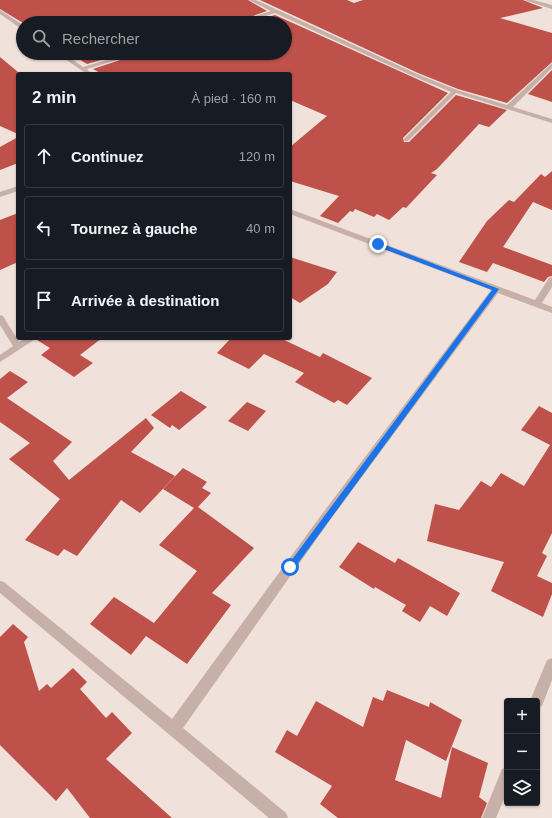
<!DOCTYPE html>
<html lang="fr">
<meta charset="utf-8">
<style>
:root{--surface:#171b24;--page:#20242c;--text:#f1f3f6;--muted:#9ea1a6;--line:#363941}
body{margin:0;font-family:Helvetica,sans-serif;background:var(--page);color:var(--text)}
.controls{position:absolute;right:12px;bottom:12px;display:grid;overflow:hidden;border-radius:4px;box-shadow:0 1px 3px #0004}
.controls button{width:36px;height:36px;display:grid;place-items:center;padding:0;border:0;border-bottom:1px solid var(--line);background:var(--surface);color:var(--text);font:20px sans-serif}
.stop{position:absolute;width:12px;height:12px;margin:-9px;border:3px solid #1a73e8;border-radius:50%;background:#fff}
.stop.end{background:#1a73e8;border-color:#fff;box-shadow:0 1px 4px #0008}
.list{margin:0;padding:0;list-style:none}
h2{display:flex;justify-content:space-between;align-items:center;height:52px;margin:0;padding:0 16px;font-size:17px}
h2 small{font-size:13px;font-weight:400;color:var(--muted)}
.list li{display:grid;grid-template-columns:26px 1fr auto;gap:12px;align-items:center;box-sizing:border-box;height:64px;margin:0 8px 8px;padding:0 8px;border:1px solid var(--line);border-radius:4px}
.list b{display:block;font-size:15px;white-space:nowrap}
.list em{font-size:13px;font-style:normal;color:var(--muted)}
.icon{flex:none;width:22px;height:22px;fill:none;stroke:currentColor;stroke-width:2;stroke-linecap:round;stroke-linejoin:round}
.map{position:relative;flex:none;width:552px;height:818px;overflow:hidden}
.search{position:absolute;background:var(--surface);box-shadow:0 1px 3px #0004;left:16px;top:16px;width:276px;height:44px;display:flex;align-items:center;gap:10px;box-sizing:border-box;padding:0 14px;border-radius:22px;color:var(--muted);font-size:15px}
.panel{position:absolute;background:var(--surface);box-shadow:0 1px 3px #0004;left:16px;top:72px;width:276px;height:268px;border-radius:4px}
.map>svg:first-child{display:block}
.building{fill:#be5149}
.lines{fill:none;stroke-linecap:round;stroke-linejoin:round}
.minor{fill:#c7b0a7;fill-rule:evenodd}
.route{fill:#1a73e8}
</style>
<div class="map">
<svg width="552" height="818" viewBox="0 0 552 818">
<rect width="100%" height="100%" fill="#f0e1da"/>
<path class="building" d="M0 0H248L267 11 233 23H23L0 9Z
M260 0H347L354 3 363 0H523L543 8 500 18 552 33V62L507 103 458 89 418 73Z
M275 15 448 93 403 138 404 142H409L456 95 507 110 489 127 479 124 437 169 431 173 437 175 406 208 403 207 389 220 377 214 374 217 355 209 353 212 350 211 338 223 320 216 339 196 290 181V147L327 116 290 100V74H102L93 69 141 53H285V23H248Z
M79 53H126L87 64 72 55Z
M0 57 18 72V134L0 126Z
M552 70V102L528 94Z
M18 137V163L0 170V147Z
M552 171V210L533 202 503 247 552 265V276L548 277 544 282 493 263 487 272 459 262 487 221 509 200 514 202 541 174 545 177Z
M18 213V262L0 270V220Z
M290 257 337 272 328 284 300 303 290 297Z
M38 338H102L80 355 93 363 74 377 41 355 50 348 37 340Z
M231 338H280L320 357 323 353 372 378 347 405 338 400 334 403 295 382 304 373 264 354 249 369 217 353Z
M10 371 28 382 7 398 72 442 53 461 69 480 146 418 154 428 131 452 175 476 140 513 121 500 77 556 64 549 58 556 25 540 60 499 9 459 30 443 0 422V379Z
M181 391 207 407 179 430 172 425 170 428 151 415Z
M247 402 266 411 248 431 228 421Z
M539 406 552 413V533L542 553 547 556 537 576 552 583V594L543 617 491 591 504 562 427 541 435 504 459 510 481 481 491 487 501 473 524 486 550 445 521 430Z
M183 468 207 482 202 488 211 493 198 507 254 548 212 593 231 605 187 664 146 636 131 655 90 624 114 597 154 623 197 571 159 545 194 508 163 489Z
M358 542 395 563 398 558 460 593 447 616 430 606 420 622 402 611 406 605 375 587 374 589 339 567Z
M13 624 28 637 24 642 39 691 47 684 51 688 73 668 87 682 80 689 106 718 112 712 132 733 106 759 172 818H90L67 788 56 801 0 745V637Z
M387 690 429 707 430 702 462 720 446 761 406 740 395 780 441 798 452 747 488 763 479 797 487 803 481 818H338L320 804 332 786 275 752 287 730 297 736 316 701 363 727 373 697 383 701Z"/>
<g class="lines">
<path class="minor" d="M249 0H256L417 74 457 90 507 105 552 63V68L513 107 552 119V123L456 93 408 141H404V139L451 92 413 76 275 13 243 23H234L271 11Z
M524 0H533L552 5V9Z
M0 10 23 25V30L0 14Z
M56 53H63L83 67 131 53H140L87 69 90 72 87 74Z
M18 186V191L0 197V192Z
M290 209 535 300 549 278 552 277V287L542 303 552 307V313L498 293 330 520 183 728 286 813 288 818H269L0 593V581L4 582 172 719 322 514 491 290 290 214Z
M0 315 3 316 19 342 25 338H37L0 362V355L13 346 0 325Z
M552 658V680L542 706 537 708V701H530L547 660Z
M507 767V792L496 818H482L502 769Z"/>
</g>
<path class="route" d="M376 243H380L499 289 293 570 290 571 288 570V565L492 290 376 246Z"/>
</svg>
<div class="controls">
<button>+</button>
<button>−</button>
<button><svg class="icon" aria-label="layers" viewBox="0 0 24 24"><path d="M12 4l9 5-9 5-9-5zM3 14l9 5 9-5"/></svg></button>
</div>
<div class="stop" style="left:290px;top:567px"></div>
<div class="stop end" style="left:378px;top:244px"></div>
<div class="search"><svg class="icon" aria-label="search" viewBox="0 0 24 24"><circle cx="10" cy="10" r="6"/><path d="M15 15l6 6"/></svg>Rechercher</div>
<section class="panel">
<h2>2 min<small>À pied · 160 m</small></h2>
<ul class="list">
<li><svg class="icon" aria-label="ahead" viewBox="0 0 24 24"><path d="M12 20V5M6 11l6-6 6 6"/></svg><div><b>Continuez</b></div><em>120 m</em></li>
<li><svg class="icon" aria-label="left" viewBox="0 0 24 24"><path d="M17 20v-9H6M10 6l-5 5 5 5"/></svg><div><b>Tournez à gauche</b></div><em>40 m</em></li>
<li><svg class="icon" aria-label="arrive" viewBox="0 0 24 24"><path d="M6 21V4h12l-3 4 3 4H6"/></svg><div><b>Arrivée à destination</b></div></li>
</ul>
</section>
</div>
